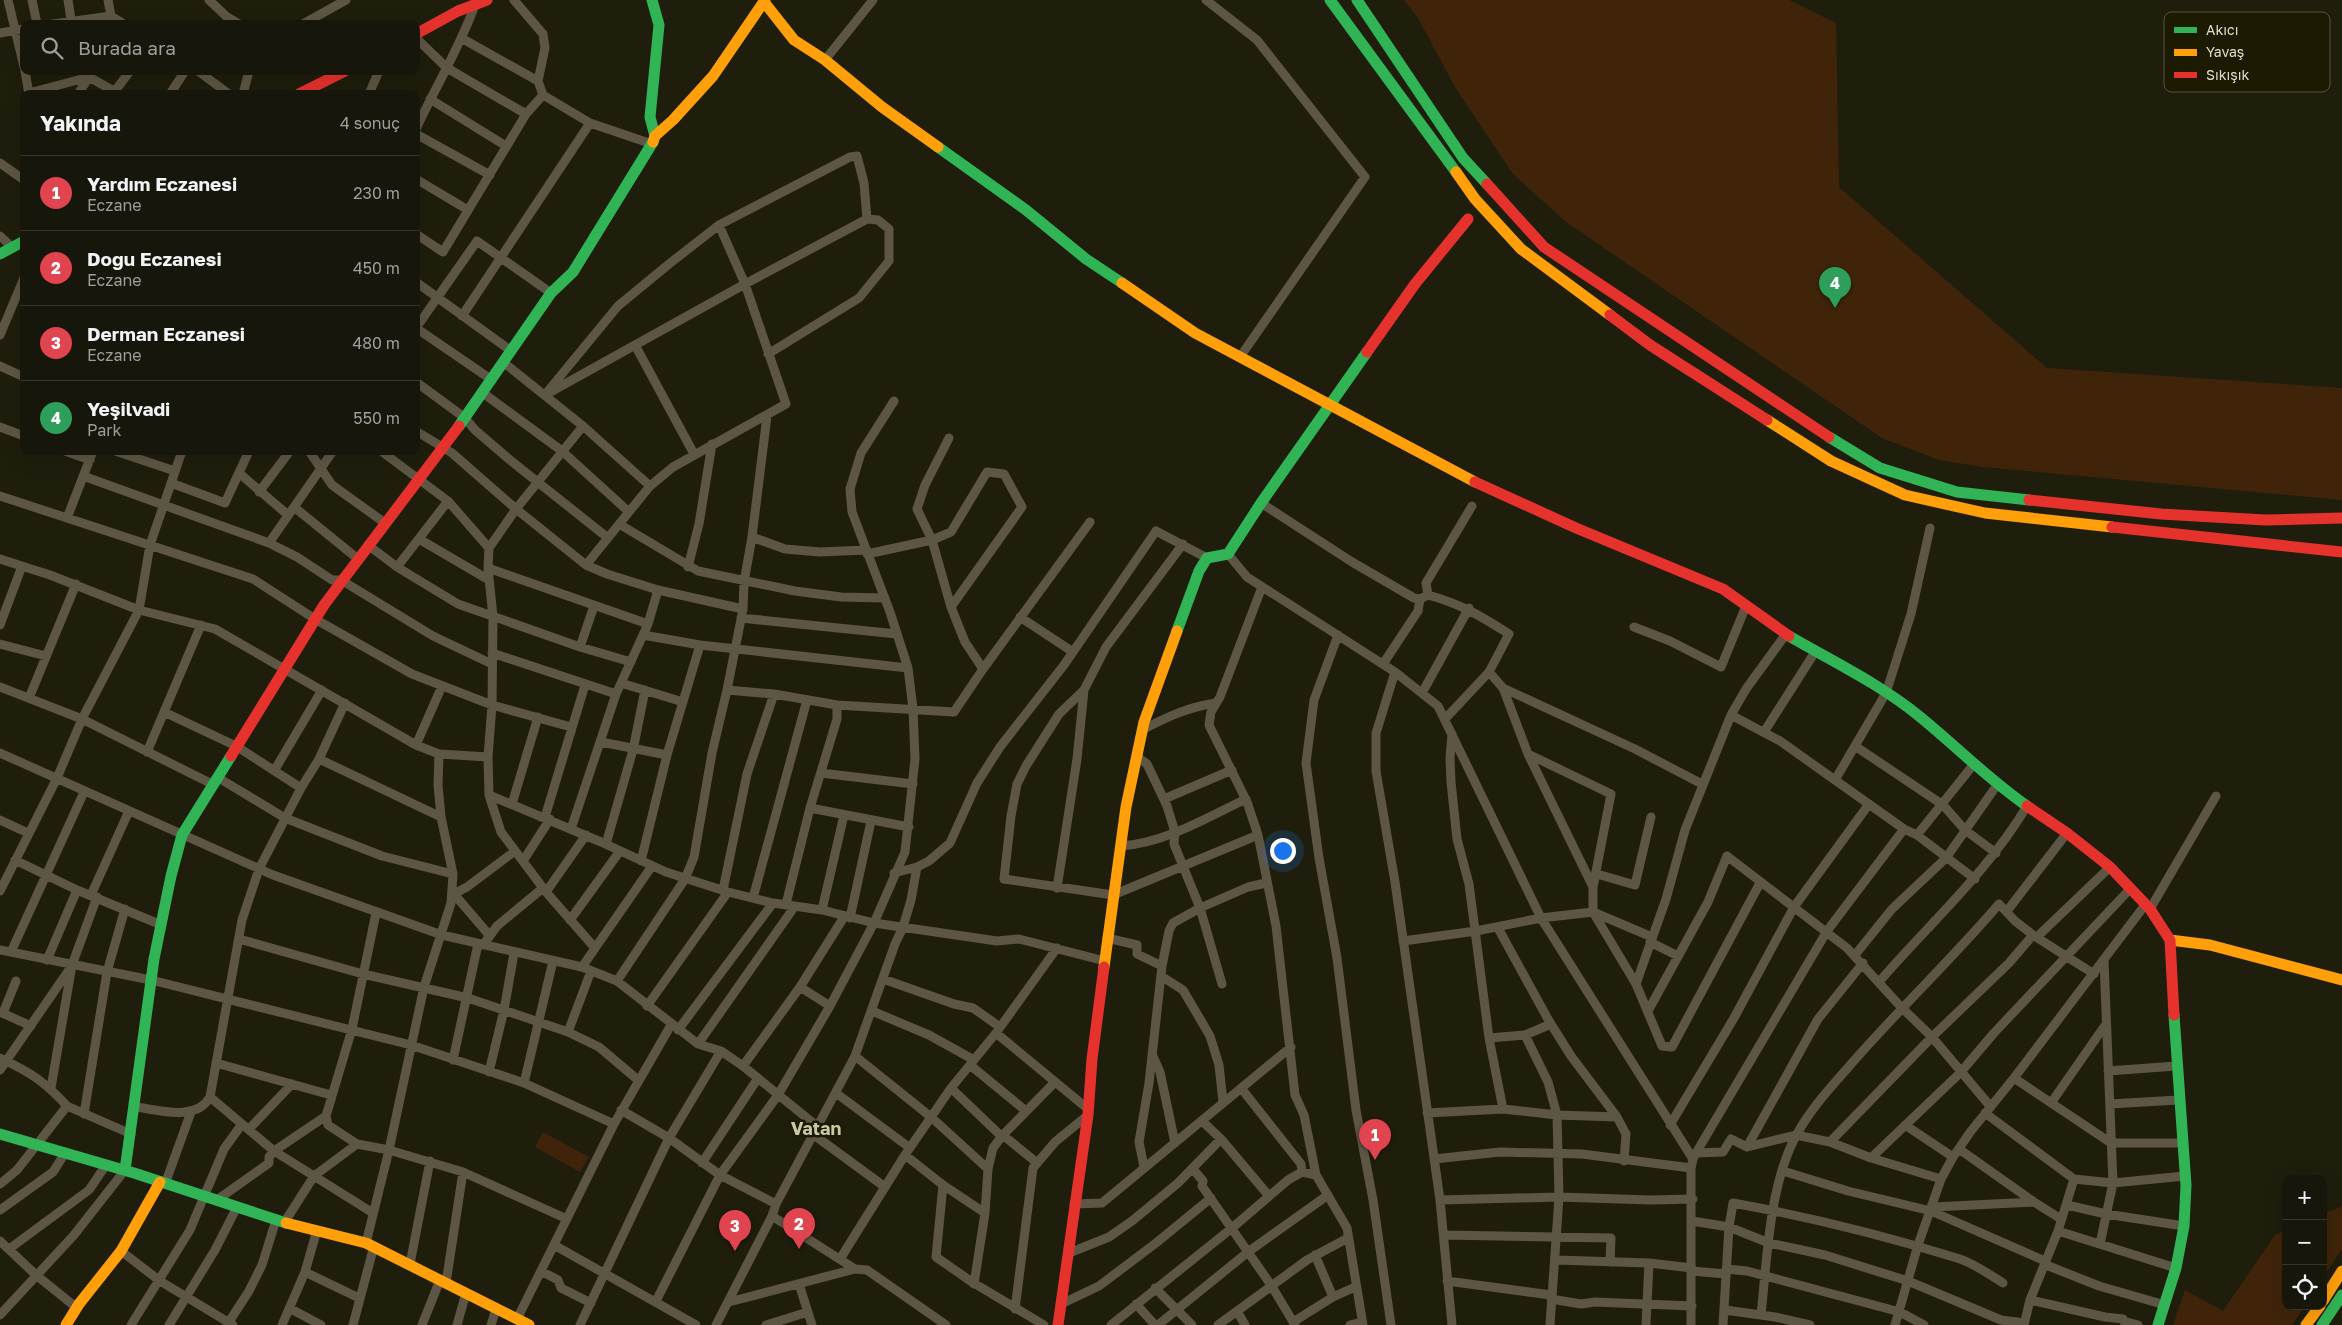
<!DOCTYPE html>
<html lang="tr">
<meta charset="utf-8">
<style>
:root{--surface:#17160a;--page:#242318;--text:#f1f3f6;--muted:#9e9f9c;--line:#36352b;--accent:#9b9b8a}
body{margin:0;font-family:"Golos Text",sans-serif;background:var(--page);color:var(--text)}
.controls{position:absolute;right:15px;bottom:15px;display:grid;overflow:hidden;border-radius:10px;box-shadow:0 5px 20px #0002}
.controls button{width:45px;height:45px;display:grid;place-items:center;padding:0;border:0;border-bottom:1px solid var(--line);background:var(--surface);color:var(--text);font:25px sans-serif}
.you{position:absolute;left:1282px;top:850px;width:18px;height:18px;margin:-12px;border:4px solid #fff;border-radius:50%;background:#1a73e8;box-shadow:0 0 0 8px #1a73e833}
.badge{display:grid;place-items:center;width:32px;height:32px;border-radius:50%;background:var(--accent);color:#fff;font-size:16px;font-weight:700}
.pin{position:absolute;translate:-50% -41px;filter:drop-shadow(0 1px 2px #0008)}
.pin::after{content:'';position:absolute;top:26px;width:18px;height:15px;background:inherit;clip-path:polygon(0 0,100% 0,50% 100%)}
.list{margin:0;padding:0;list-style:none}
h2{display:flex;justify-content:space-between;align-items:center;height:65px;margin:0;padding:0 20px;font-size:21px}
h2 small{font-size:16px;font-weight:400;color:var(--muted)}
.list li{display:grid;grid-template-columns:32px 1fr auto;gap:15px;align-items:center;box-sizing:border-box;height:75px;padding:0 20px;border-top:1px solid var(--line)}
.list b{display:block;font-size:19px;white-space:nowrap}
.list p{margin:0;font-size:16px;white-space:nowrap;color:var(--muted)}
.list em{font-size:16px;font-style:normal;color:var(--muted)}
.icon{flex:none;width:28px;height:28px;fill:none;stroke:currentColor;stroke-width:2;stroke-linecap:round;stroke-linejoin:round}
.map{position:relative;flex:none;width:2342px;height:1325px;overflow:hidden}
.search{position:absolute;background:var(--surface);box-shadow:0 5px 20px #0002;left:20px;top:20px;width:400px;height:55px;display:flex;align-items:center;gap:12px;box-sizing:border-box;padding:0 18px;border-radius:10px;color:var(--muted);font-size:19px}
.panel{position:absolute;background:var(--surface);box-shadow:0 5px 20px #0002;left:20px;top:90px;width:400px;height:365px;border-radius:10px}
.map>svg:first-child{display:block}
.green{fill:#3f240a}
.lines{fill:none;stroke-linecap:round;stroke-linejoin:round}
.street{stroke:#5e5645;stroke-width:9}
.fast{stroke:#30b455;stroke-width:11}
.slow{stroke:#ff9f0a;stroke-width:11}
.jam{stroke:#e5322d;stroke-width:11}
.labels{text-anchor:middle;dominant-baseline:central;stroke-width:5;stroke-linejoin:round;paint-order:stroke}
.district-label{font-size:18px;font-weight:bold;fill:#cac9a7;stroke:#1c1a00}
.key{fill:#1c1a00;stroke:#56553e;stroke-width:1}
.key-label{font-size:14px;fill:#dedecd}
</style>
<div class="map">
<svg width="2342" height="1325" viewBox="0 0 2342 1325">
<rect width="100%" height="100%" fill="#1f1e0d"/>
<path class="green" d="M1404 0H1789L1836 23 1839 187 2047 368 2342 388V500L1983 467 1939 460 1882 438 1566 222 1513 174 1455 87 1418 18Z
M543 1132 589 1157 580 1172 535 1147Z
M2342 1206V1249L2323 1278V1214Z
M2286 1230V1306H2305L2292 1325H2173L2185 1290 2223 1311 2275 1235Z"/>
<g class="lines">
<path class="street" d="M8 0 24 67
M32 0 37 24
M68 0 71 20
M108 0 111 16 124 24
M209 0 227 17 239 24
M514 0 543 34 545 48 538 81 543 95 590 123 652 144
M1206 0 1257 40 1365 177 1240 357
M53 24 111 16
M303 24 346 0
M0 33 24 29
M416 38 447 68 526 114
M463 39 538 81
M825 60 873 0
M25 71 29 94
M198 71 229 94
M115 91 130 71
M29 93 89 77 119 94
M78 94 89 77
M170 94 185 71
M243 94 249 71
M369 94 379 71
M430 99 506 146
M416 129C436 86 459 49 475 5
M416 134 490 175
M0 163 24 180
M416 179 468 210
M719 225 745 284 867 219 878 220 889 229V261L859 298 768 354
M416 234 443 252 526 114 543 95
M0 236 12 247
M416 282 510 350
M462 316 590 123
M416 328 477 241 551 293
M416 328 492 380
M0 335 24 278
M635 345 694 454
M503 362 583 426 650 486
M0 366 24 377
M416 382 465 418 475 430 510 460 608 538
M548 391 618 306 669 264 719 225 850 157 857 156 864 183 867 219
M483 393 562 451 629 512
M545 395 745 284 786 404 673 467 650 486 586 565
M583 426 516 509 489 548 488 568 493 617 492 705 488 757 489 795 501 832 546 892 595 948
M0 427 24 436
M416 431 452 453 516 509 586 565 607 574 658 590 743 609
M949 438 925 485 917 509 932 540 951 607 965 642 983 669
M65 451 90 460
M115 451 175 471
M309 451 332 485 385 523
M381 451 448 501 489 548
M239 473 288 515
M83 476 269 543 297 557 332 580H341L433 636 492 664
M171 483 225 503 249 451
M259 492 290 451
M0 496 253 579 315 619 412 674 492 705 571 727
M1261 503 1352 562 1414 598 1420 599 1428 595C1461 604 1481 616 1509 634L1489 672 1445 719
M294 507 358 559
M67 518 93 451
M619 524 698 571 795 591 841 597 885 598
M752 537 785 549 820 552 866 550
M419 539 489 580
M269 543 333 451
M1183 544 1106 647 1084 690 1059 714 1026 766 1017 784 1011 816 1004 879 1113 895 1258 835
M368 545 397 567 458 604 580 647 631 662
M867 554 932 540 951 532 987 472 1004 474 1022 507 951 607
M1228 554 1247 577 1395 672 1438 706 1541 918 1693 1159
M0 559 50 575 139 610 215 629 416 745 439 754 488 757
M397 567 448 501
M688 567 699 524 712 444
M488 568 648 624
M1262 587 1220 697 1211 712 1209 725 1247 802 1258 835 1276 926 1295 1095 1304 1115 1316 1175 1347 1228 1363 1325
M1428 595 1426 583 1472 506
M1020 617 1073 652
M741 618 897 634
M0 625 22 566
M1634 627 1670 641 1721 667 1746 606
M643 635 700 645 908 668
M1338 635 1314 700 1306 763 1319 858 1337 958 1356 1110 1373 1200 1391 1325
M0 644 46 656
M580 647 594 606
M492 653 616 694
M1383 664 1418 611 1420 599
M1395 672 1376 733V771L1395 882 1440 1200 1452 1325
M1489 672 1503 688 1528 754 1593 887
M621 683 683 702
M0 687 82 719 212 784
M1503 688 1635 749 1702 784
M727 690 774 694 837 705 954 712 983 669 1090 522
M1422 693 1469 608
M29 698 76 584
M164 712 236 746 301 788
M1731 715 1780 741 1904 829 1917 835 1975 879
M1142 730C1167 717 1188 707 1216 703
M1764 732 1815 652
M1452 734 1450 758 1451 782 1457 839 1469 884 1489 1038 1503 1109
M601 742 667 755
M416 745 442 686
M1855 746 1943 805 1965 830 1996 853
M147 752 201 625
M0 753 273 875 442 935 582 967 617 981 698 1044 721 1051 743 1066 818 1127
M1528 754 1611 794 1593 887V912L1636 984 1662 1046 1672 1047 1760 883
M1136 756 1147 764 1167 806 1175 832 1174 844 1200 908 1222 984
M319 759 441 817
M274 771 322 690
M821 773 913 784
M217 777 285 818 382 856 453 874
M1835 780 1886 693 1911 614 1930 528
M489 795 601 842 666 872 728 892 773 903 822 910 874 923 997 941 1019 939 1105 961
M1164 799 1232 770
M512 804 538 717
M810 808 909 827
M545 817 585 685
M0 820 28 833
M571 829 616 694 648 624 658 590
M1917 835 1974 764
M606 844 633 750 645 690
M1121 846C1165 843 1206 818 1246 799
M15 860 77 890 159 924
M523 861 550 819
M641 861 667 755 700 645
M894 873 917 867 929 861 950 843 977 783 1000 747 1064 665 1156 531 1207 558
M1597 874 1635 885 1651 817
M1057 888 1077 759 1084 690
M723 890 747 774 774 694
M0 891 57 778 82 719 139 610 150 545 182 451
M546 892 586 835
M454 894 490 936
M91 895 129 811
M452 895 467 887 515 851
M753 898 807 700
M786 904 810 808 837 719V705
M2150 909 2216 796
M822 910 844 815
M2007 911 2067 833
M376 913 352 1029 326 1116 328 1125 357 1144 389 1150 463 1172 567 1219
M850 918 871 821
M570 920 620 851
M1498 928 1549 1021 1571 1056 1617 1117 1626 1134 1624 1161
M2037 937 2110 867
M1107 938 1137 945V954L1162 966
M239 939 363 974 468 998 568 1032 599 1047 638 1080
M1403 941 1476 931 1541 918 1593 912 1652 937
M1650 942 1678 956
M483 945 497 926 543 888
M0 950 151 980 411 1045 524 1083 614 1124
M11 952 84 792
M1855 955 1892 909 1946 858 1997 785
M47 960 77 890
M582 967 652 866
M1161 976 1183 990 1210 1036 1219 1065 1223 1102
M883 979 954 1004 973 1008 1000 1027
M617 981 685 879 694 857 712 753 727 690 743 609 744 582 752 537 767 416
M1879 982C1929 924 1987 873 2027 806
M1636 984 1666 899 1685 830 1731 715 1746 689 1786 634
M800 987 830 1006
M647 1006 728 892
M872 1011 929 1035 974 1060
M1648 1011 1708 902 1727 856 1847 948 1902 1008 1932 1037 1990 1106
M0 1012 31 1026
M3 1013 16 981
M678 1030 773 903
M568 1032 591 971
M996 1033 1088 1109
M1489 1038 1525 1035
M698 1044 795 906
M1152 1054 1160 1072 1175 1143
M855 1056 931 1117 988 1169
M0 1058C30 1072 44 1081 67 1106L17 1170 0 1184
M453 1060 478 944
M216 1063 331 1095
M970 1065 1026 1111
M743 1066 800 987 844 917
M0 1070 71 967
M2108 1071 2176 1066
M489 1072 504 1010 514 953
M2014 1078 2111 1143H2182
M524 1083 553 961
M51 1088 72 965 97 897
M951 1088 999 1134 1009 1140 1036 1162
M1241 1088 1301 1164 1302 1172
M836 1093 910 1148
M210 1097 274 1151 373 1213
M2051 1103 2106 1024
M2110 1104 2178 1100
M67 1106 131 1134
M136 1107C159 1110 196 1122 210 1097L242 920 259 869 301 788 319 759 345 703
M621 1110 669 1138 720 1175 776 1204
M1427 1113 1503 1109 1557 1115 1617 1117
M1985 1113 2074 1179 2113 1183 2185 1176
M84 1114 107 972 125 909
M1202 1121 1221 1139 1269 1196
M1670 1125 1734 1018 1794 907 1869 804
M1905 1125 1953 1157
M249 1129 292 1084
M814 1135 885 1187
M1830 1142 1932 1037 2009 963 2033 935
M1747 1147 1818 1019 1863 963
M1959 1149 2034 1202 2061 1219
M1696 1153 1827 931 1904 829
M905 1155 943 1185 985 1213
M1871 1158 1960 1073 1994 1033 2131 888
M1434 1159 1500 1152 1582 1154 1691 1168
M702 1163 758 1078
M1144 1167 1139 1142 1149 1083 1162 966 1169 931 1173 923 1200 908 1248 887 1266 883
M1193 1169 1203 1181 1202 1186 1271 1285 1295 1325
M1783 1171 1848 1191 1931 1211 2045 1261
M165 1184 191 1112
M943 1185 936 1257 972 1282 1044 1325
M217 1200 269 1163V1157L274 1151 326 1116
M1440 1200 1559 1197 1651 1200 1693 1199
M1074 1204 1102 1203 1291 1047
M2067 1205 2106 1214 2184 1226
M1933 1207 2034 1202
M0 1210 53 1172 65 1153
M772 1216 855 1269 867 1270 946 1325
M1692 1221 1729 1227 1769 1243 1825 1255 1908 1281 2001 1320 2024 1323
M284 1223 314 1176 357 1144
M2058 1231 2176 1268
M1444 1235 1611 1238 1610 1262
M0 1241 36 1275 77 1308
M366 1243 389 1150 424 987 451 903 453 874 441 817 438 785 439 754
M2100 1244 2113 1183 2104 961
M554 1245 696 1325
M9 1249 89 1190 106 1165
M121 1251 160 1281 233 1325
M1069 1253 1109 1237 1132 1221 1178 1183 1221 1139
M1315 1255 1333 1297
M840 1259 905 1155 951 1088 996 1033 1057 948
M1556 1260 1649 1263 1692 1268
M410 1264 430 1161
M2046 1265 2099 1286 2165 1305
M1726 1269 1747 1271 1900 1312 1924 1325
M541 1271 558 1280 561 1288 591 1303
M1692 1271 1726 1274
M305 1272 359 1298
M1447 1281 1551 1295
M446 1283 463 1172
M799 1284 812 1325
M974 1284 985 1213 988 1169 993 1148 1002 1136 1055 1082
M1155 1288 1192 1325
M1551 1299 1581 1304 1595 1302 1692 1306
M2030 1300 2105 1317 2123 1319V1321L2138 1325
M656 1301 720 1175 778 1095 830 1006 874 923 905 852 915 759 913 709 908 668 890 612 852 512 850 489 861 453 894 401
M729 1302 855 1269
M1061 1304 1099 1286 1156 1243 1211 1198
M1136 1304 1155 1325
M289 1308 321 1325
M1015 1309 1033 1168 1055 1142 1088 1115
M1725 1310 1775 1317 1810 1325
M1237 1311 1245 1325
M0 1315 74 1235 125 1170
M1761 1315C1767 1260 1769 1184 1797 1134 1811 1108 1833 1085 1852 1063 1900 1008 1952 959 1999 904L2015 921 2033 935 2094 974
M517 1319 614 1124 671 1025
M1293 1322 1333 1297 1355 1287
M131 1325 190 1230 224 1149 242 1124
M169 1325 215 1250 237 1207
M227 1325 249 1291 262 1265 276 1220
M282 1325 305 1272 317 1230
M353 1325 374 1246
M422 1325 440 1280
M457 1325 466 1293
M491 1325 496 1309
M580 1325 669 1138 721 1051
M716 1325 772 1216 776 1204 855 1056 895 944 903 927 911 900 917 867
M766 1325 808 1312
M1111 1325 1232 1228 1288 1180 1302 1172 1316 1175
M1158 1325 1248 1252 1328 1195
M1218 1325 1307 1260 1348 1238
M1350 1325 1362 1322
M1550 1325 1559 1197 1557 1115 1548 1082 1525 1035 1551 1024
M1646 1325 1649 1263
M1691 1325V1168L1693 1159 1696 1153 1723 1152 1731 1139 1747 1147 1796 1135 1830 1142 1871 1158 1941 1179
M1723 1325 1729 1227 1733 1203C1810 1217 1886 1236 1960 1259 1975 1264 1990 1275 2003 1283
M1895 1325 1918 1245 1941 1179 1953 1157 1971 1131 2014 1078 2145 905
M2024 1325 2030 1300 2058 1231 2074 1179"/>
<path class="fast" d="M652 0 659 25 650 117 655 136
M1330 0 1456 172
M1357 0 1463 158 1487 184
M938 147 1026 210 1086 259 1122 283
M0 254 24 241
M459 426 551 293 573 272 653 142
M1829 437 1880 468 1957 492 2029 500
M1177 631 1199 571 1207 558 1228 554 1261 503 1367 352
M1789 636C1832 661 1880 684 1919 716 1956 746 1988 779 2027 806
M0 1134 134 1173 286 1223
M125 1170 154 959 171 876 182 835 231 756
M2158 1325 2176 1268 2184 1226 2186 1185 2174 1015
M2322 1325 2342 1295"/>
<path class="slow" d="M764 2 794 40 825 60 882 107 938 147
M653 142 655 136 673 120 713 76 765 0
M1456 172 1475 199 1521 249 1610 315
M1122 283 1195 333 1475 482
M1767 420 1831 461 1905 495 1985 513 2112 527
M2170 940 2210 945 2342 980
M1104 967 1126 807 1144 722 1177 631
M286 1223 366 1243 529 1325
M2323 1301 2342 1271
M66 1325 79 1304 121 1251 160 1182
M2306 1325 2320 1306"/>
<path class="jam" d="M416 34 458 11 487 0
M299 94 345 71
M1487 184 1544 247 1829 437
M1610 315 1650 345 1767 420
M1367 352 1415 284 1468 219
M1475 482 1576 528 1723 589 1789 636
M2029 500 2161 514 2265 520 2342 518
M2112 527 2342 552
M231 756 324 605 459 426
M2027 806 2067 833 2110 867 2150 909 2170 940 2174 1015
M1058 1325 1088 1115 1092 1059 1104 967"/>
</g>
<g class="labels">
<g class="district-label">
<text x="816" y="1128">Vatan</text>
</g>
</g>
<rect x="2164" y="12" width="166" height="80" rx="8" class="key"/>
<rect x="2174" y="27" width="23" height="6" fill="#30b455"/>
<rect x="2174" y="49" width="23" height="7" fill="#ff9f0a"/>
<rect x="2174" y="72" width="23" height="6" fill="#e5322d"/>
<g class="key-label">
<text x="2206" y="35">Akıcı</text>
<text x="2206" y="57">Yavaş</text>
<text x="2206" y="80">Sıkışık</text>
</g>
</svg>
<div class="controls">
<button>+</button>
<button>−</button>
<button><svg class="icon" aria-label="locate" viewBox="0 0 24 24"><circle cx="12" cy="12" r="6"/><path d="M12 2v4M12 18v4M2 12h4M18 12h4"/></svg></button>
</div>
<div class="you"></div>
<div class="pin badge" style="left:1375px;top:1160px;background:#e0444e">1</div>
<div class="pin badge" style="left:799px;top:1249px;background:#e0444e">2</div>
<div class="pin badge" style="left:735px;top:1251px;background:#e0444e">3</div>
<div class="pin badge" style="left:1835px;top:308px;background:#2e9e5b">4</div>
<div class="search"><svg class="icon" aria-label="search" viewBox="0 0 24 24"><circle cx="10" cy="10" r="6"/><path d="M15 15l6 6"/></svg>Burada ara</div>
<section class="panel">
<h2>Yakında<small>4 sonuç</small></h2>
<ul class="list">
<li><span class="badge" style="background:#e0444e">1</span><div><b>Yardım Eczanesi</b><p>Eczane</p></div><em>230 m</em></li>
<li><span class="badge" style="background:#e0444e">2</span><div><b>Doğu Eczanesi</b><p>Eczane</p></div><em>450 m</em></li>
<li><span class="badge" style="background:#e0444e">3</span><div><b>Derman Eczanesi</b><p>Eczane</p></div><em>480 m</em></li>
<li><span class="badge" style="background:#2e9e5b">4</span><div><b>Yeşilvadi</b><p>Park</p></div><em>550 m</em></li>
</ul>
</section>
</div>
